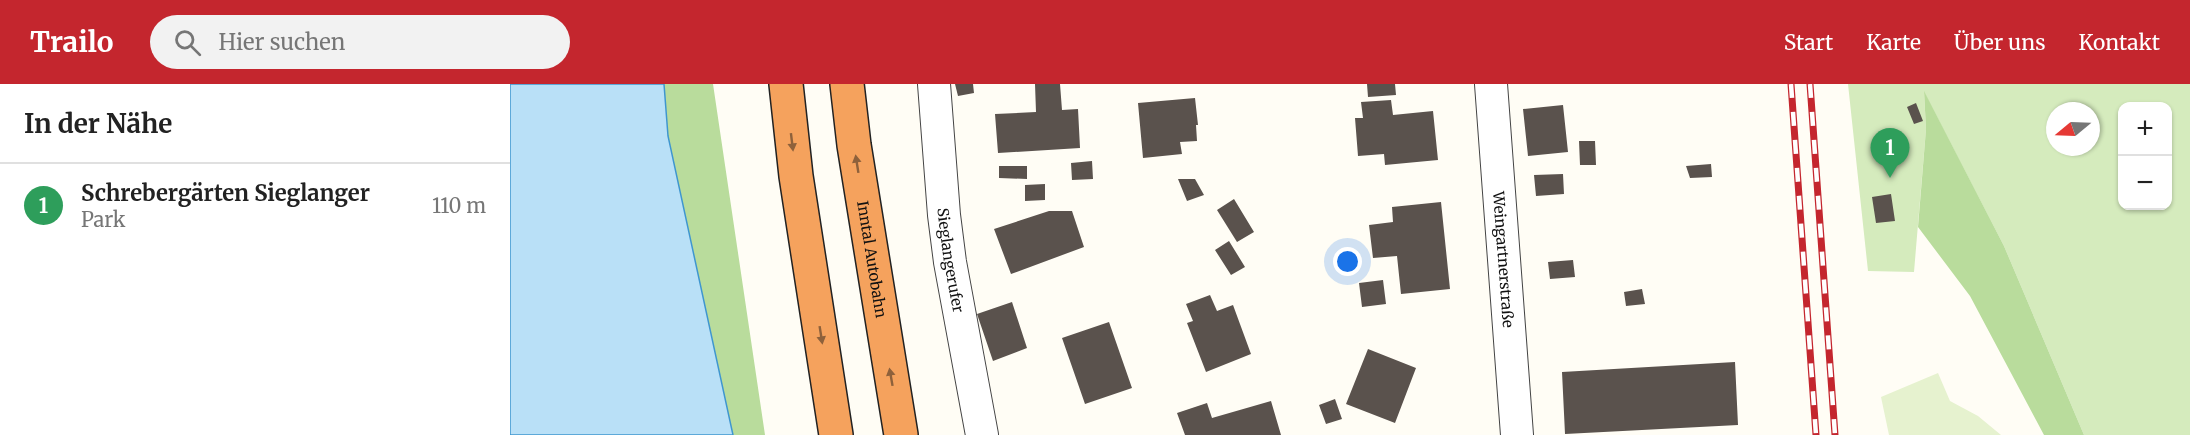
<!DOCTYPE html>
<html lang="de">
<meta charset="utf-8">
<style>
:root{--surface:#fff;--page:#f2f2f2;--text:#222;--muted:#767676;--line:#e0e0e0;--accent:#c4262e}
body{margin:0;font-family:Merriweather,serif;background:var(--page);color:var(--text)}
.controls{position:absolute;right:18px;top:18px;display:grid;overflow:hidden;border-radius:12px;box-shadow:0 2px 4px #0004}
.controls button{width:54px;height:54px;display:grid;place-items:center;padding:0;border:0;border-bottom:2px solid var(--line);background:var(--surface);color:var(--text);font:30px sans-serif}
.compass{position:absolute;left:1536px;top:18px;width:54px;height:54px;border-radius:50%;background:var(--surface);box-shadow:0 2px 4px #0004;rotate:251deg}
.you{position:absolute;left:838px;top:178px;width:21px;height:21px;margin:-15px;border:4px solid #fff;border-radius:50%;background:#1a73e8;box-shadow:0 0 0 9px #1a73e833}
.badge{display:grid;place-items:center;width:39px;height:39px;border-radius:50%;background:var(--accent);color:#fff;font-size:20px;font-weight:700}
.pin{position:absolute;translate:-50% -50px;filter:drop-shadow(0 2px 3px #0008)}
.pin::after{content:'';position:absolute;top:32px;width:21px;height:18px;background:inherit;clip-path:polygon(0 0,100% 0,50% 100%)}
.list{margin:0;padding:0;list-style:none}
h2{display:flex;justify-content:space-between;align-items:center;height:78px;margin:0;padding:0 24px;font-size:26px}
h2 small{font-size:20px;font-weight:400;color:var(--muted)}
.list li{display:grid;grid-template-columns:39px 1fr auto;gap:18px;align-items:center;box-sizing:border-box;height:84px;padding:0 24px;border-top:2px solid var(--line)}
.list b{display:block;font-size:22px;white-space:nowrap}
.list p{margin:0;font-size:20px;white-space:nowrap;color:var(--muted)}
.list em{font-size:20px;font-style:normal;color:var(--muted)}
.icon{flex:none;width:33px;height:33px;fill:none;stroke:currentColor;stroke-width:2;stroke-linecap:round;stroke-linejoin:round}
.map{position:relative;flex:none;width:1680px;height:351px;overflow:hidden}
header{display:flex;align-items:center;gap:36px;box-sizing:border-box;height:84px;padding:0 30px;background:var(--accent);color:#fff}
header strong{font-size:28px}
nav{display:flex;gap:33px;margin-inline-start:auto;font-size:21px}
.search{width:420px;height:54px;background:var(--page);display:flex;align-items:center;gap:15px;box-sizing:border-box;padding:0 21px;border-radius:33px;color:var(--muted);font-size:22px}
main{display:flex}
aside{flex:1;background:var(--surface)}
.map>svg:first-child{display:block}
.green{fill:#d5ebbd;fill-rule:evenodd}
.forest{fill:#b9dc9c}
.pitch{fill:#e6f2cf}
.water{fill:#b9e0f7;stroke:#3f96cf;stroke-width:1.5}
.building{fill:#5a524d}
.lines{fill:none;stroke-linecap:round;stroke-linejoin:round}
.minor-casing{stroke:#444;stroke-width:34}
.motorway-casing{stroke:#222;stroke-width:36}
.minor{stroke:#fff;stroke-width:32}
.motorway{stroke:#f5a25d;stroke-width:33}
.rail-casing{stroke:#c4262e;stroke-width:7}
.rail{stroke:#fff;stroke-width:4.5;stroke-dasharray:14;stroke-linecap:butt}
.oneway{fill:#8e613b}
.labels{text-anchor:middle;dominant-baseline:central;stroke-width:6;stroke-linejoin:round;paint-order:stroke}
.street-label{font-size:15px;fill:#111;stroke:#fff}
</style>
<header>
<strong>Trailo</strong>
<div class="search"><svg class="icon" aria-label="search" viewBox="0 0 24 24"><circle cx="10" cy="10" r="6"/><path d="M15 15l6 6"/></svg>Hier suchen</div>
<nav><a>Start</a><a>Karte</a><a>Über uns</a><a>Kontakt</a></nav>
</header>
<main>
<aside>
<h2>In der Nähe<small></small></h2>
<ul class="list">
<li><span class="badge" style="background:#2e9e5b">1</span><div><b>Schrebergärten Sieglanger</b><p>Park</p></div><em>110 m</em></li>
</ul>
</aside>
<div class="map">
<svg width="1680" height="351" viewBox="0 0 1680 351">
<rect width="100%" height="100%" fill="#fffdf5"/>
<path class="green" d="M1338 0H1680V351H1574L1494 162 1414 8 1416 45 1404 188 1358 187ZM1612 22H1658V122H1612ZM1545 27H1581V63H1545Z"/>
<path class="forest" d="M154 0H203L255 351H223L158 52Z
M1414 7 1494 162 1574 351H1534L1460 212 1408 143 1416 45Z"/>
<path class="pitch" d="M1428 289 1440 317 1468 332 1491 351H1379L1371 313Z"/>
<path class="water" d="M0 0H154L158 52 223 351H0Z"/>
<path class="building" d="M445 0H463L464 9 448 12Z
M525 0H550L552 26 568 25 570 64 488 69 485 30 526 28Z
M857 0H885L886 11 858 13Z
M685 14 688 41H686L687 57 670 58 672 70 633 74 628 19Z
M881 16 883 31 923 27 928 76 875 81 874 70 848 72 845 34H853L851 18Z
M1406 19 1413 37 1404 40 1397 23Z
M1053 21 1058 68 1018 72 1013 25Z
M1069 57H1085L1086 81H1070Z
M582 77 583 95 562 96 561 79Z
M1201 80 1202 93 1180 94 1176 82Z
M489 82H517V95L489 94Z
M1053 90 1054 110 1026 112 1024 91Z
M668 95H685L694 111 677 117Z
M535 100V116L515 117V101Z
M1381 110 1385 137 1366 139 1362 113Z
M724 115 744 148 727 158 707 126Z
M931 118 940 205 891 210 887 172 863 174 859 141 883 138 882 123Z
M539 127H562L574 163 501 190 484 145Z
M719 157 735 183 721 191 705 166Z
M1063 176 1065 193 1040 195 1038 178Z
M873 196 876 220 852 223 849 199Z
M1132 205 1135 220 1116 222 1114 208Z
M700 211 707 227 723 221 741 270 696 288 677 239 683 237 676 220Z
M502 218 517 264 483 277 467 230Z
M599 238 622 304 575 320 552 254Z
M858 265 906 284 885 339 836 320Z
M1225 278 1228 341 1055 350 1052 288Z
M825 315 832 335 816 340 809 321Z
M761 317 771 351H675L667 329 697 319 702 334Z"/>
<g class="lines">
<defs>
<g id="minor">
<path id="s1" d="M424 0 434 131 440 178 472 351"/>
<path id="s2" d="M981 0 1007 351"/>
</g>
<g id="motorway">
<path d="M276 0 286 92 326 351"/>
<path id="s3" d="M337 0 344 61 391 351"/>
</g>
</defs>
<use href="#minor" class="minor-casing"/>
<use href="#motorway" class="motorway-casing"/>
<use href="#minor" class="minor"/>
<use href="#motorway" class="motorway"/>
<defs>
<path id="rail" d="M1281 0 1306 351
M1300 0 1325 351"/>
</defs>
<use href="#rail" class="rail-casing"/>
<use href="#rail" class="rail"/>
</g>
<defs><path id="oneway-solid" d="M-6-.8H1V-3.2L6.5 0L1 3.2V.8H-6Z" transform="scale(1.5)"/></defs>
<g class="oneway">
<use href="#oneway-solid" transform="translate(282 58) rotate(83)"/>
<use href="#oneway-solid" transform="translate(347 80) rotate(-99)"/>
<use href="#oneway-solid" transform="translate(311 251) rotate(81)"/>
<use href="#oneway-solid" transform="translate(381 293) rotate(-100)"/>
</g>
<g class="labels">
<g class="street-label">
<text stroke="none"><textPath href="#s3" startOffset="177">Inntal Autobahn</textPath></text>
<text stroke="none"><textPath href="#s1" startOffset="177">Sieglangerufer</textPath></text>
<text stroke="none"><textPath href="#s2" startOffset="176">Weingartnerstraße</textPath></text>
</g>
</g>
</svg>
<div class="controls">
<button>+</button>
<button>−</button>
</div>
<svg class="compass" viewBox="-18 -18 36 36"><path d="M0-13l5 13h-10z" fill="#e53935"/><path d="M0 13l5-13h-10z" fill="#767676"/></svg>
<div class="you"></div>
<div class="pin badge" style="left:1380px;top:94px;background:#2e9e5b">1</div>
</div>
</main>
